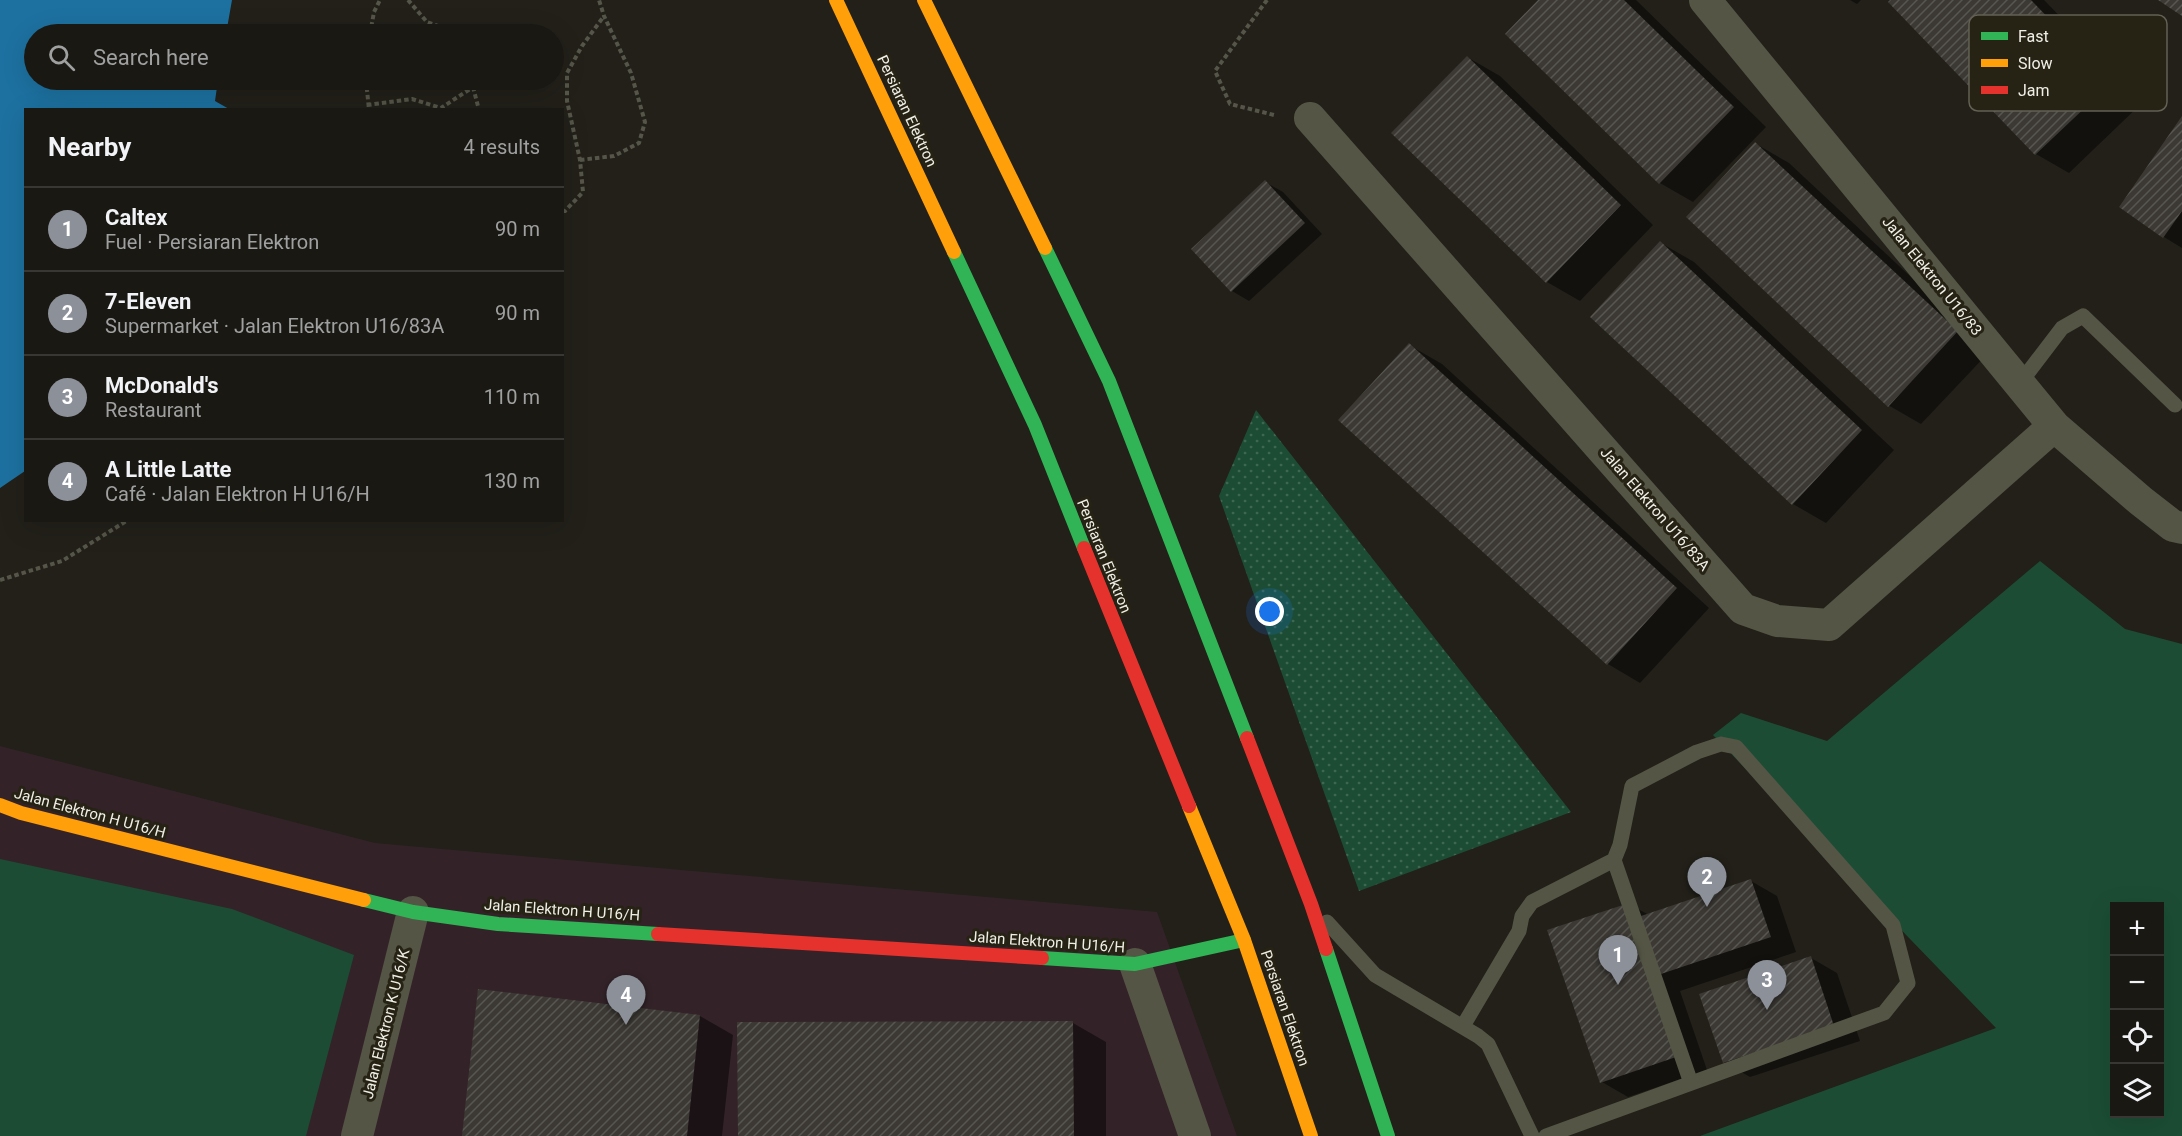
<!DOCTYPE html>
<meta charset="utf-8">
<style>
:root{--surface:#1a1813;--page:#272521;--text:#f1f3f6;--muted:#9fa0a0;--line:#383733;--accent:#8c9099}
body{margin:0;font-family:Roboto,sans-serif;background:var(--page);color:var(--text)}
.controls{position:absolute;right:18px;bottom:18px;display:grid;overflow:hidden;border-radius:0px;box-shadow:0 6px 24px #0002}
.controls button{width:54px;height:54px;display:grid;place-items:center;padding:0;border:0;border-bottom:2px solid var(--line);background:var(--surface);color:var(--text);font:30px sans-serif}
.you{position:absolute;left:1270px;top:612px;width:21px;height:21px;margin:-15px;border:4px solid #fff;border-radius:50%;background:#1a73e8;box-shadow:0 0 0 9px #1a73e833}
.badge{display:grid;place-items:center;width:39px;height:39px;border-radius:50%;background:var(--accent);color:#fff;font-size:20px;font-weight:700}
.pin{position:absolute;translate:-50% -50px;filter:drop-shadow(0 2px 3px #0008)}
.pin::after{content:'';position:absolute;top:32px;width:21px;height:18px;background:inherit;clip-path:polygon(0 0,100% 0,50% 100%)}
.list{margin:0;padding:0;list-style:none}
h2{display:flex;justify-content:space-between;align-items:center;height:78px;margin:0;padding:0 24px;font-size:26px}
h2 small{font-size:20px;font-weight:400;color:var(--muted)}
.list li{display:grid;grid-template-columns:39px 1fr auto;gap:18px;align-items:center;box-sizing:border-box;height:84px;padding:0 24px;border-top:2px solid var(--line)}
.list b{display:block;font-size:22px;white-space:nowrap}
.list p{margin:0;font-size:20px;white-space:nowrap;color:var(--muted)}
.list em{font-size:20px;font-style:normal;color:var(--muted)}
.icon{flex:none;width:33px;height:33px;fill:none;stroke:currentColor;stroke-width:2;stroke-linecap:round;stroke-linejoin:round}
.map{position:relative;flex:none;width:2182px;height:1136px;overflow:hidden}
.search{position:absolute;background:var(--surface);box-shadow:0 6px 24px #0002;left:24px;top:24px;width:540px;height:66px;display:flex;align-items:center;gap:15px;box-sizing:border-box;padding:0 21px;border-radius:33px;color:var(--muted);font-size:22px}
.panel{position:absolute;background:var(--surface);box-shadow:0 6px 24px #0002;left:24px;top:108px;width:540px;height:414px;border-radius:0px}
.map>svg:first-child{display:block}
.commercial{fill:#332329}
.grass{fill:#1c4d34;fill-rule:evenodd}
.park{fill:url(#park-dots)}
.water{fill:#1d71a0}
.shadow{fill:#0007}
.building{fill:url(#building-hatch)}
.lines{fill:none;stroke-linecap:round;stroke-linejoin:round}
.path{stroke:#555549;stroke-width:4;stroke-dasharray:4.5 3;stroke-linecap:butt}
.lane{stroke:#545544;stroke-width:15}
.street{stroke:#545544;stroke-width:32}
.fast{stroke:#30b455;stroke-width:14}
.slow{stroke:#ff9f0a;stroke-width:14}
.jam{stroke:#e5322d;stroke-width:14}
.labels{text-anchor:middle;dominant-baseline:central;stroke-width:6;stroke-linejoin:round;paint-order:stroke}
.street-label{font-size:15px;fill:#f0efe6;stroke:#262315}
.key{fill:#262315;stroke:#636054;stroke-width:1.5}
.key-label{font-size:16px;fill:#f0efe6}
</style>
<div class="map">
<svg width="2182" height="1136" viewBox="0 0 2182 1136">
<defs>
<pattern id="park-dots" width="8" height="8" patternUnits="userSpaceOnUse" patternTransform="scale(1.5)"><rect width="8" height="8" fill="#1c4d34"/><path d="M2 2h.1M6 6h.1" fill="none" stroke="#3d6751" stroke-width="1.8" stroke-linecap="round"/></pattern>
<pattern id="building-hatch" width="6" height="6" patternUnits="userSpaceOnUse" patternTransform="scale(1.5)"><rect width="6" height="6" fill="#3c3934"/><path d="M-1 1l2-2M0 6l6-6M5 7l2-2" fill="none" stroke="#585651"/></pattern>
</defs>
<rect width="100%" height="100%" fill="#222019"/>
<path class="commercial" d="M0 746 375 843 1157 912 1237 1136H0Z"/>
<path class="grass" d="M2040 561 2125 629 2182 644V1136H1700L1996 1028 1713 735 1741 713 1827 741ZM2114 906H2160V1114H2114Z
M0 859 232 909 354 955 306 1136H0Z"/>
<path class="park" d="M1256 410 1571 812 1359 891 1219 496Z"/>
<path class="water" d="M0 0H232L226 34H34V80H218L215 101 229 109 26 110 25 471 0 488Z"/>
<path class="shadow" d="M1541 0H1636L1766 127 1693 202 1660 183Z
M1850 0H1861L1857 4Z
M1892 0H2044L2143 102 2069 173 2036 154 1890 2Z
M1467 57 1500 76 1653 225 1580 301 1547 282Z
M2182 119V248L2164 237Z
M1756 144 1789 163 1990 351 1921 424 1888 405Z
M1265 182 1283 192 1322 234 1249 301 1232 291Z
M1661 243 1694 262 1894 450 1826 523 1793 504 1592 317Z
M1409 345 1442 364 1709 608 1640 683 1608 664Z
M1751 881 1777 896 1796 952 1680 991 1707 1070 1628 1097 1602 1082 1629 904 1649 915Z
M1811 958 1837 973 1860 1041 1750 1077 1724 1062Z
M480 991 700 1016 733 1035 722 1136H464Z
M1073 1023 1106 1042V1136H740Z"/>
<path class="building" d="M1538 0H1624L1734 107 1659 184 1505 34Z
M1890 0H2031L2111 83 2035 155 1888 2Z
M2158 0H2182V16Z
M1467 56 1621 205 1546 283 1391 133Z
M2182 116V211L2163 238 2119 207Z
M1755 142 1958 331 1888 407 1686 217Z
M1265 180 1305 223 1231 292 1191 249Z
M1660 241 1862 430 1792 505 1590 317Z
M1409 343 1677 588 1607 665 1338 420Z
M1751 879 1771 937 1655 976 1682 1055 1600 1083 1547 930 1629 903 1635 918Z
M1811 956 1834 1026 1723 1063 1699 994Z
M478 989 700 1015 687 1136H462Z
M1073 1021 1074 1136H738L737 1022Z"/>
<g class="lines">
<path class="path" d="M408 0 427 22 446 29 449 34
M1267 0 1215 71 1230 104 1274 115
M370 34 374 12 380 0
M366 80 369 110
M473 87 479 110
M367 105 412 99 441 108 473 87 471 80
M580 160 614 156 639 143 645 122 631 73 604 16 599 0
M562 211H565L583 192 580 160 567 101V73L582 46 604 16
M0 580 62 561 128 520"/>
<path class="lane" d="M2020 383 2062 328 2083 316 2175 405
M1614 860 1691 1083
M1327 922 1375 975 1478 1036 1488 1044 1532 1136
M1463 1026 1519 931 1522 916 1532 902 1614 860 1620 845 1632 786 1697 752 1721 744 1736 747 1893 925 1908 983 1884 1013 1546 1136"/>
<path class="street" d="M1705 0 2054 426 2141 501 2173 526 2182 528
M1310 118 1743 609 1777 621 1829 625 2054 426
M1135 964 1195 1136
M357 1136 413 912"/>
<path class="fast" d="M1045 248 1109 381 1247 738
M954 252 1035 425 1084 548
M364 900 413 912 498 924 658 934
M1326 949 1388 1136
M1042 958 1135 964 1244 940"/>
<path class="slow" d="M836 0 954 252
M924 0 1045 248
M0 805 21 813 364 900
M1189 806 1244 940 1311 1136"/>
<path class="jam" d="M1084 548 1189 806
M1247 738 1311 904 1326 949
M658 934 1042 958"/>
</g>
<g class="labels">
<g class="street-label">
<text transform="translate(907 111) rotate(65)">Persiaran Elektron</text>
<text transform="translate(1932 276) rotate(51)">Jalan Elektron U16/83</text>
<text transform="translate(1655 509) rotate(49)">Jalan Elektron U16/83A</text>
<text transform="translate(1104 556) rotate(68)">Persiaran Elektron</text>
<text transform="translate(90 813) rotate(15)">Jalan Elektron H U16/H</text>
<text transform="translate(562 910) rotate(4)">Jalan Elektron H U16/H</text>
<text transform="translate(1047 942) rotate(4)">Jalan Elektron H U16/H</text>
<text transform="translate(1285 1008) rotate(71)">Persiaran Elektron</text>
<text transform="translate(386 1024) rotate(-76)">Jalan Elektron K U16/K</text>
</g>
</g>
<rect x="1969" y="15" width="198" height="96" rx="9" class="key"/>
<rect x="1981" y="32" width="27" height="8" fill="#30b455"/>
<rect x="1981" y="59" width="27" height="8" fill="#ff9f0a"/>
<rect x="1981" y="86" width="27" height="8" fill="#e5322d"/>
<g class="key-label">
<text x="2018" y="42">Fast</text>
<text x="2018" y="69">Slow</text>
<text x="2018" y="96">Jam</text>
</g>
</svg>
<div class="controls">
<button>+</button>
<button>−</button>
<button><svg class="icon" aria-label="locate" viewBox="0 0 24 24"><circle cx="12" cy="12" r="6"/><path d="M12 2v4M12 18v4M2 12h4M18 12h4"/></svg></button>
<button><svg class="icon" aria-label="layers" viewBox="0 0 24 24"><path d="M12 4l9 5-9 5-9-5zM3 14l9 5 9-5"/></svg></button>
</div>
<div class="you"></div>
<div class="pin badge" style="left:1618px;top:985px">1</div>
<div class="pin badge" style="left:1707px;top:907px">2</div>
<div class="pin badge" style="left:1767px;top:1010px">3</div>
<div class="pin badge" style="left:626px;top:1025px">4</div>
<div class="search"><svg class="icon" aria-label="search" viewBox="0 0 24 24"><circle cx="10" cy="10" r="6"/><path d="M15 15l6 6"/></svg>Search here</div>
<section class="panel">
<h2>Nearby<small>4 results</small></h2>
<ul class="list">
<li><span class="badge">1</span><div><b>Caltex</b><p>Fuel · Persiaran Elektron</p></div><em>90 m</em></li>
<li><span class="badge">2</span><div><b>7-Eleven</b><p>Supermarket · Jalan Elektron U16/83A</p></div><em>90 m</em></li>
<li><span class="badge">3</span><div><b>McDonald's</b><p>Restaurant</p></div><em>110 m</em></li>
<li><span class="badge">4</span><div><b>A Little Latte</b><p>Café · Jalan Elektron H U16/H</p></div><em>130 m</em></li>
</ul>
</section>
</div>
